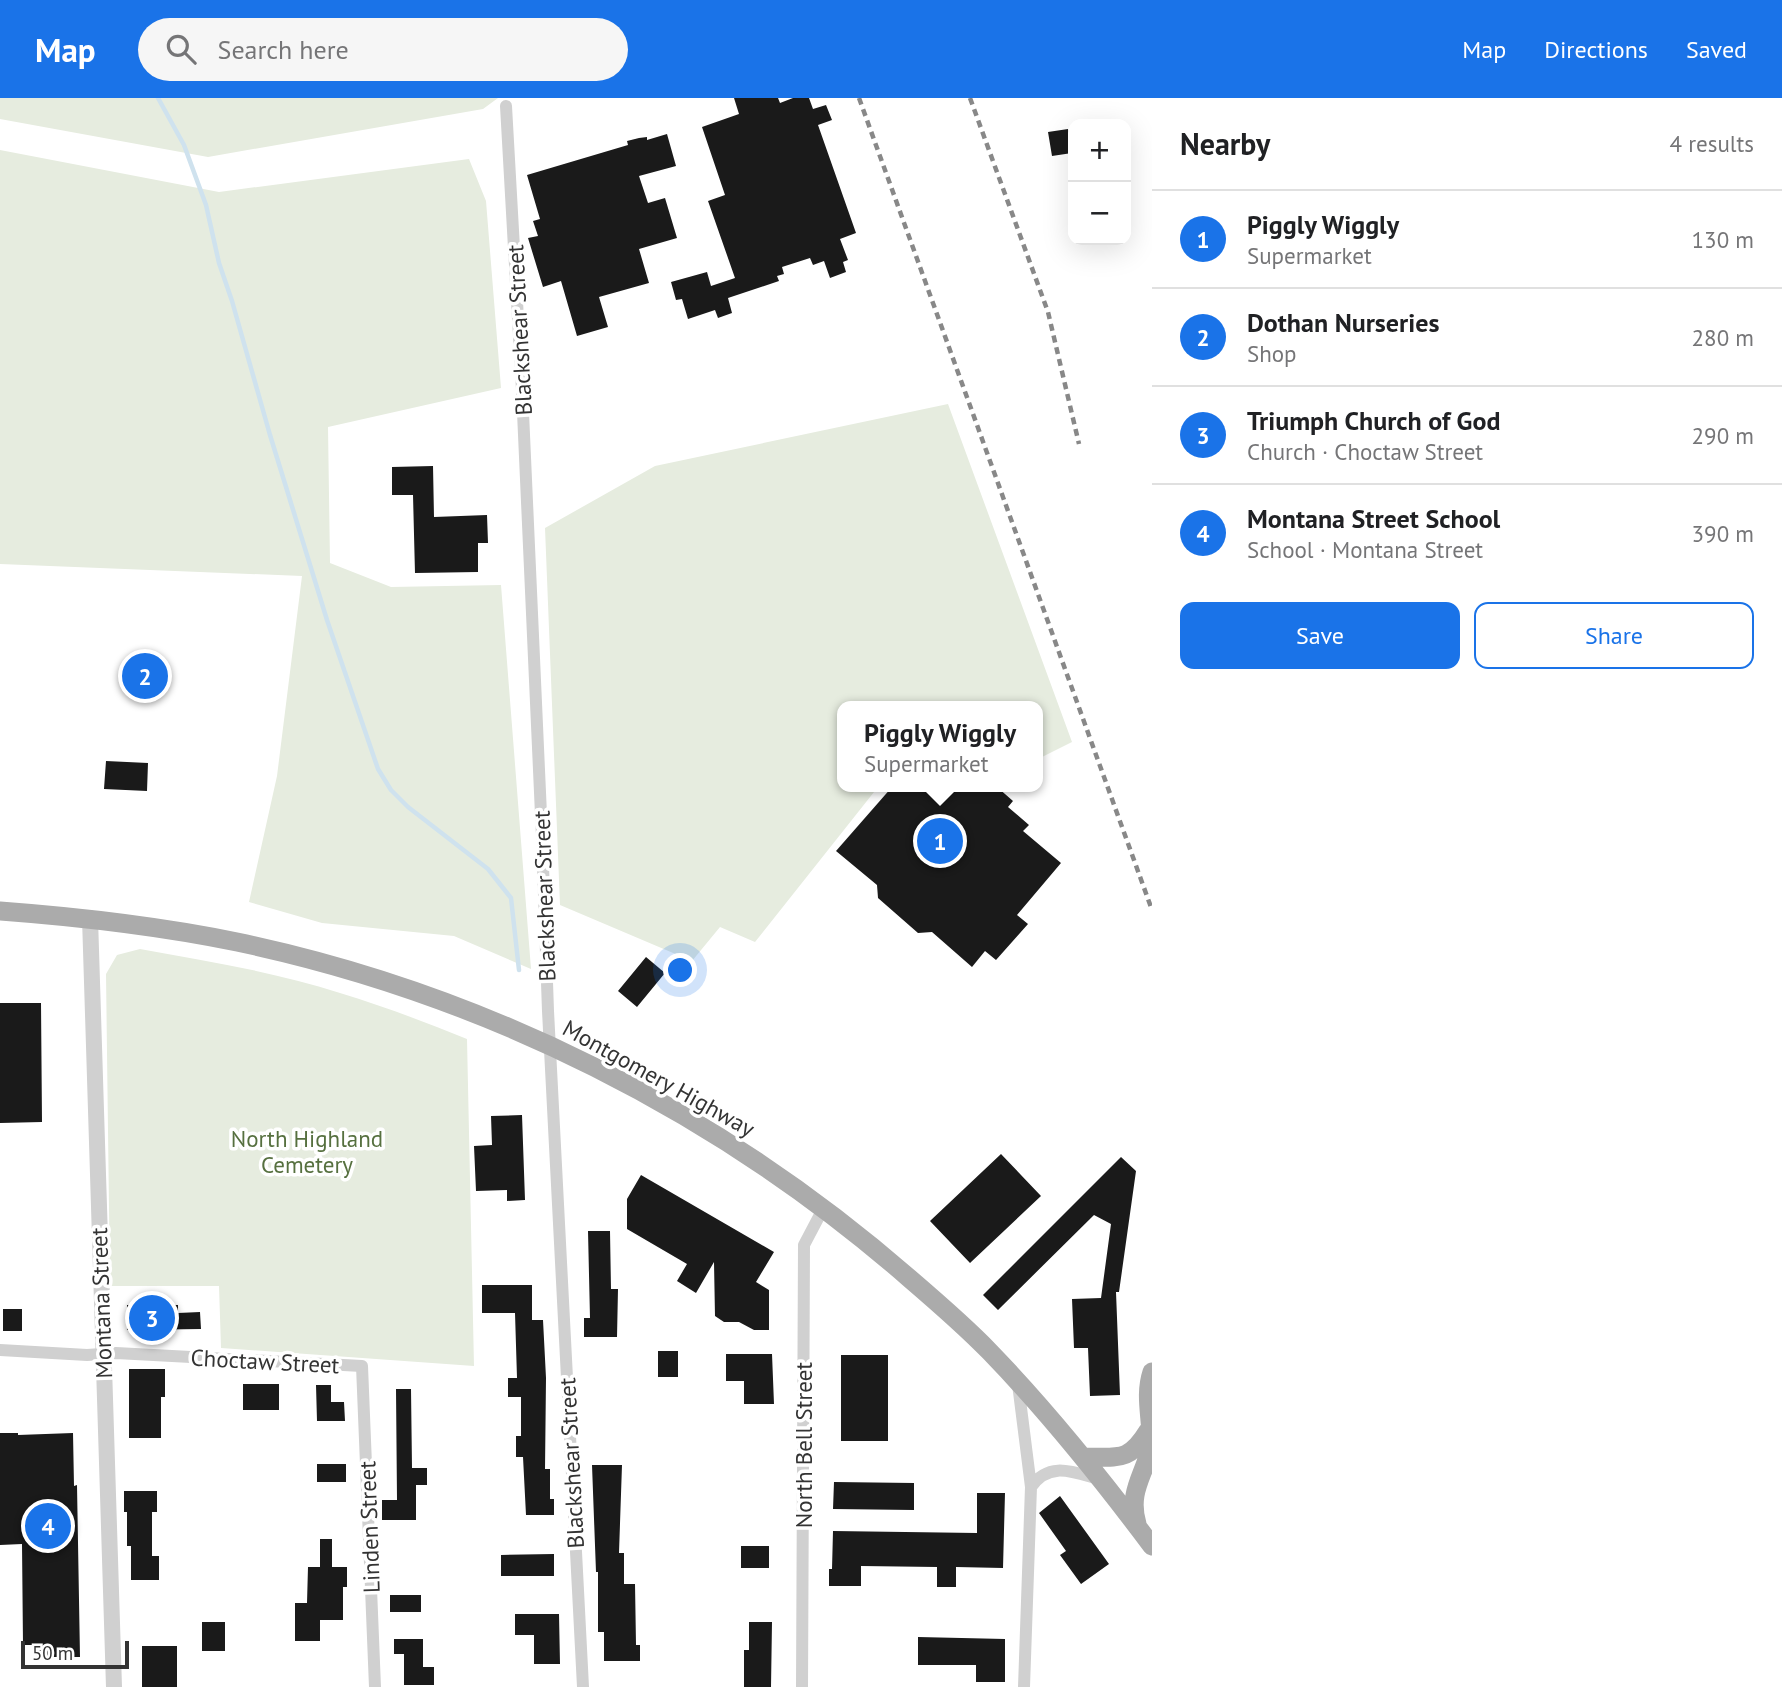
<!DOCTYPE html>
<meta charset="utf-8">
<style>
:root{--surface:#fff;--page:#f6f6f6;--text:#202124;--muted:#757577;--line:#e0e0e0;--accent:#1a73e8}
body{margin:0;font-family:"PT Sans",sans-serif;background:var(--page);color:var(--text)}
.controls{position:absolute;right:21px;top:21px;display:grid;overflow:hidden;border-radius:14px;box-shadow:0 7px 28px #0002}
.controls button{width:63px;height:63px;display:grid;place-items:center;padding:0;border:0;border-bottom:2px solid var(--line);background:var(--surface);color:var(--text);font:35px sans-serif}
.scale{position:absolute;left:21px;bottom:18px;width:108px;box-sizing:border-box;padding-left:7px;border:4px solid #333;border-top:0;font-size:19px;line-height:24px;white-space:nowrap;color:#333;-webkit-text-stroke:5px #fff;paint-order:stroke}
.you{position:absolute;left:681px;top:873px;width:24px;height:24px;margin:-18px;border:5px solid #fff;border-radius:50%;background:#1a73e8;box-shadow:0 0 0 10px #1a73e833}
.badge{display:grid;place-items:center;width:46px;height:46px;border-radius:50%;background:var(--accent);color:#fff;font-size:23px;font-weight:700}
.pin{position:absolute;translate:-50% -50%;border:4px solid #fff;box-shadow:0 2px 7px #0006}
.popup{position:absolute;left:837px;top:603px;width:206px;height:91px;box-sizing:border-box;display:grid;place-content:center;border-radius:14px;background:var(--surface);filter:drop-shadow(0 2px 5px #0005);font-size:23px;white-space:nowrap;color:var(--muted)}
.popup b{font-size:26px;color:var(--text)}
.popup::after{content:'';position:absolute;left:50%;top:100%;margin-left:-14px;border:14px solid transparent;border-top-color:var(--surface)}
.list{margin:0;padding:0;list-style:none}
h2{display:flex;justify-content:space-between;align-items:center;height:91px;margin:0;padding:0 28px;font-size:30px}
h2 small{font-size:23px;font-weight:400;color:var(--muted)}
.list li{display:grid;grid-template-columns:46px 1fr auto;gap:21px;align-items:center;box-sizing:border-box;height:98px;padding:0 28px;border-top:2px solid var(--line)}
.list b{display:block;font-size:26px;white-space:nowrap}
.list p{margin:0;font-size:23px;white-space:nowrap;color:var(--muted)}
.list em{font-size:23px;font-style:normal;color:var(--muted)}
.actions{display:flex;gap:14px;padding:21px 28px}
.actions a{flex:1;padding:16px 0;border:2px solid var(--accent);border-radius:14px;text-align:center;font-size:24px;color:var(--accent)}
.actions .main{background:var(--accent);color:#fff}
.icon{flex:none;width:38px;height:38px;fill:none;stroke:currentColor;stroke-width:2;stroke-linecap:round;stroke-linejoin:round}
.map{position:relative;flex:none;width:1152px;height:1589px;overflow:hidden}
header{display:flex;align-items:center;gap:42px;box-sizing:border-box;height:98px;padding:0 35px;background:var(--accent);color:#fff}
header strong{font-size:33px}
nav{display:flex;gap:38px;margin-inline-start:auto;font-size:24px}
.search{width:490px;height:63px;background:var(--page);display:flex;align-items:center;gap:18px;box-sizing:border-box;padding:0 24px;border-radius:38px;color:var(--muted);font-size:26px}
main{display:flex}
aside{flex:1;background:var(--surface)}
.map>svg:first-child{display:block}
.green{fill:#e6ecdf}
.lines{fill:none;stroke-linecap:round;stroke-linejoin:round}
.stream{stroke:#cfe2ee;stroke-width:4.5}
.building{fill:#1a1a1a}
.minor{stroke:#d0d0d0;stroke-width:12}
.tertiary{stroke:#d0d0d0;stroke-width:16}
.primary{stroke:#ababab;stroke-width:19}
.rail{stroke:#888;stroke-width:4.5;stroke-dasharray:7 5;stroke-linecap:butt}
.labels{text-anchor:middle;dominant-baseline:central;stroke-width:7;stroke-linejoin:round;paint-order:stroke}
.street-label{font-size:23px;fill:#333;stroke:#fff}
.park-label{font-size:23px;fill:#56703f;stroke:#fff}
</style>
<header>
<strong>Map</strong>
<div class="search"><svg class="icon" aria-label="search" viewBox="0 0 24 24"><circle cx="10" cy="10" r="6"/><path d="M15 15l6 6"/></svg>Search here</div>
<nav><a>Map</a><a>Directions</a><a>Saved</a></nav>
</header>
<main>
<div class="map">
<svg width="1152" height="1589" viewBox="0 0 1152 1589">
<rect width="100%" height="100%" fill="#fff"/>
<path class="green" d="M0 0H498L483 11 208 59 0 21Z
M0 52 219 94 469 61 486 103 501 290 328 329 330 465 391 489 501 487 531 871 454 838 322 825 249 804 277 678 302 478 0 466Z
M948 306 1072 644 1038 661V608H842V689H878L755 844 720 829 692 863 560 807 545 430 655 368Z
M140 851C207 863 275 874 340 895 383 908 425 924 467 941L474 1268 221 1250 219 1188H110L106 876 117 857Z"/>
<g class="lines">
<path class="stream" d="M158 0 184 47 206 107 219 165 232 203 270 337 327 522 378 671 391 692 408 709 488 771 511 800 519 872"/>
</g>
<path class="building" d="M734 0H778L780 5 793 0H809L813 11 826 7 832 22 818 27 856 135 840 141 848 162 843 164 846 174 830 180 824 163 813 167 810 160 782 169 784 176 777 178 779 183 728 200 732 215 718 220 715 212 688 221 682 201 676 202 671 184 707 174 711 188 735 180 708 103 725 97 702 29 739 16Z
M1068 31 1072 55 1052 58 1048 34Z
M667 36 676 68 639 78 648 105 665 100 677 140 639 151 649 185 599 199 608 229 577 238 561 183 543 189 528 140 538 138 533 123 540 121 527 77 628 47 627 43 639 40 647 39V42Z
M433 368 434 419 487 417 488 445H478V474L415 475 413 397H392V369Z
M106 663 148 665 147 693 104 691Z
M892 689H997L1013 703 1008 709 1029 727 1023 733 1061 765 1017 817 1028 826 996 862 985 853 972 869 932 834 918 835 878 800 877 787 836 753Z
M646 859 665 875 637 909 618 893Z
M0 905H41L42 1024 0 1025Z
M522 1017 525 1102 507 1103V1092L476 1093 474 1048 492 1047 491 1018Z
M1001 1056 1041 1098 970 1165 930 1123Z
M1121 1059 1136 1073 1119 1194H1116L1120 1297 1090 1298 1088 1250H1074L1072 1201 1101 1200 1111 1126 1094 1117 998 1212 983 1197Z
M641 1077 774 1154 756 1184 769 1192V1232H754L739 1224H724L715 1218 714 1164 696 1195 677 1183 687 1166 627 1131V1101Z
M588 1133H610L611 1191H618L617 1239H584V1220H590Z
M482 1187H532V1222H543L546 1280 545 1371H550V1401H554V1417H526L523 1359H516V1338H521V1299H508V1280H517L515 1215H482Z
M127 1207H178V1215L200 1214 201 1231 127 1232Z
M3 1211H22V1233H3Z
M658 1253H678V1279H658Z
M726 1256H772L774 1306H744V1283H726Z
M841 1257H888V1343H841Z
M129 1271H165V1299H161V1340H129Z
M243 1286H279V1312H243Z
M316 1287H331V1304H344L345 1323H317Z
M396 1291H411L412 1370H427V1387H416V1422H382V1402H397Z
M0 1335H18V1337L73 1335 74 1388 77 1387 80 1559H39V1547H23L22 1446 0 1447Z
M317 1366H346V1384H317Z
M592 1367H622L619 1455H624V1486H635L636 1547H640V1563H604V1534H598V1474H596Z
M834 1384 914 1385V1412L833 1411Z
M124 1393H157V1414H152V1458H159V1482H131V1448H127V1414H124Z
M977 1395H1005L1003 1470 956 1469V1489H937V1469L861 1468V1488H829V1471H832L833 1433 977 1435Z
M1060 1398 1109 1466 1081 1486 1060 1457 1066 1453 1039 1415Z
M320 1441H332V1469H347V1489H343V1522H320V1543H295V1505H307L308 1469H320Z
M741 1448H769V1470H741Z
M554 1456V1478H501V1457Z
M390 1497H421V1514H390Z
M515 1516H559L560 1566H534V1537H515Z
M202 1524H225V1553H202Z
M749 1524H772L771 1589H744V1552H749Z
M918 1539 1005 1541V1584H976V1567H918Z
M394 1541H423V1569H434V1587H404V1556H394Z
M142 1548H177V1589H142Z"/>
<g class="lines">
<path class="minor" d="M506 8 522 292 542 739 548 913 583 1589
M0 1252 87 1257 116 1255 362 1268 375 1589
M1018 1286 1031 1389 1024 1589
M1031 1389C1049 1363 1073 1374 1099 1381
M802 1589 804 1147 824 1109"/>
<path class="tertiary" d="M90 820 114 1589"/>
<path class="primary" d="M0 813C80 819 159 828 237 844 485 896 719 1014 909 1180 937 1204 965 1228 990 1254 1050 1316 1101 1380 1152 1448
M1085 1359C1119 1359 1129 1364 1148 1333
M1137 1426C1127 1392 1146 1376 1151 1346 1152 1321 1144 1298 1152 1274"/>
<path class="rail" d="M859 0 1152 812
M970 0 1048 214 1079 346"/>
</g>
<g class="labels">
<g class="street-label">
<text transform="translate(519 232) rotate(-93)">Blackshear Street</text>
<text transform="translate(544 798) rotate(-92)">Blackshear Street</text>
<text transform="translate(659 980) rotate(29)">Montgomery Highway</text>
<text transform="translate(101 1205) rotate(-92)">Montana Street</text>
<text transform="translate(265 1263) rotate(3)">Choctaw Street</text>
<text transform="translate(803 1347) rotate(-90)">North Bell Street</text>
<text transform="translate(571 1365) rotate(-93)">Blackshear Street</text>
<text transform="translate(369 1429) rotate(-92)">Linden Street</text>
</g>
<g class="park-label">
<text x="307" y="1040">North Highland<tspan x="307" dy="26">Cemetery</tspan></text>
</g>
</g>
</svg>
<div class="controls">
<button>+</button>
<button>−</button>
</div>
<div class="scale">50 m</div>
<div class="you"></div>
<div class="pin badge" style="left:940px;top:743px">1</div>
<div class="popup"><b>Piggly Wiggly</b>Supermarket</div>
<div class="pin badge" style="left:145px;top:578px">2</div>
<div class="pin badge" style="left:152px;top:1220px">3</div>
<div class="pin badge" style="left:48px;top:1428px">4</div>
</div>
<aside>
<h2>Nearby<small>4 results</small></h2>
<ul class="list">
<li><span class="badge">1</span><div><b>Piggly Wiggly</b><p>Supermarket</p></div><em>130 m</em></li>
<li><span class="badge">2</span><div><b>Dothan Nurseries</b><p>Shop</p></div><em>280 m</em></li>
<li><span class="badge">3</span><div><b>Triumph Church of God</b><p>Church · Choctaw Street</p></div><em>290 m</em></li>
<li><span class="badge">4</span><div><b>Montana Street School</b><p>School · Montana Street</p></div><em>390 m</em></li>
</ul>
<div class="actions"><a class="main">Save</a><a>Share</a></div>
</aside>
</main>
